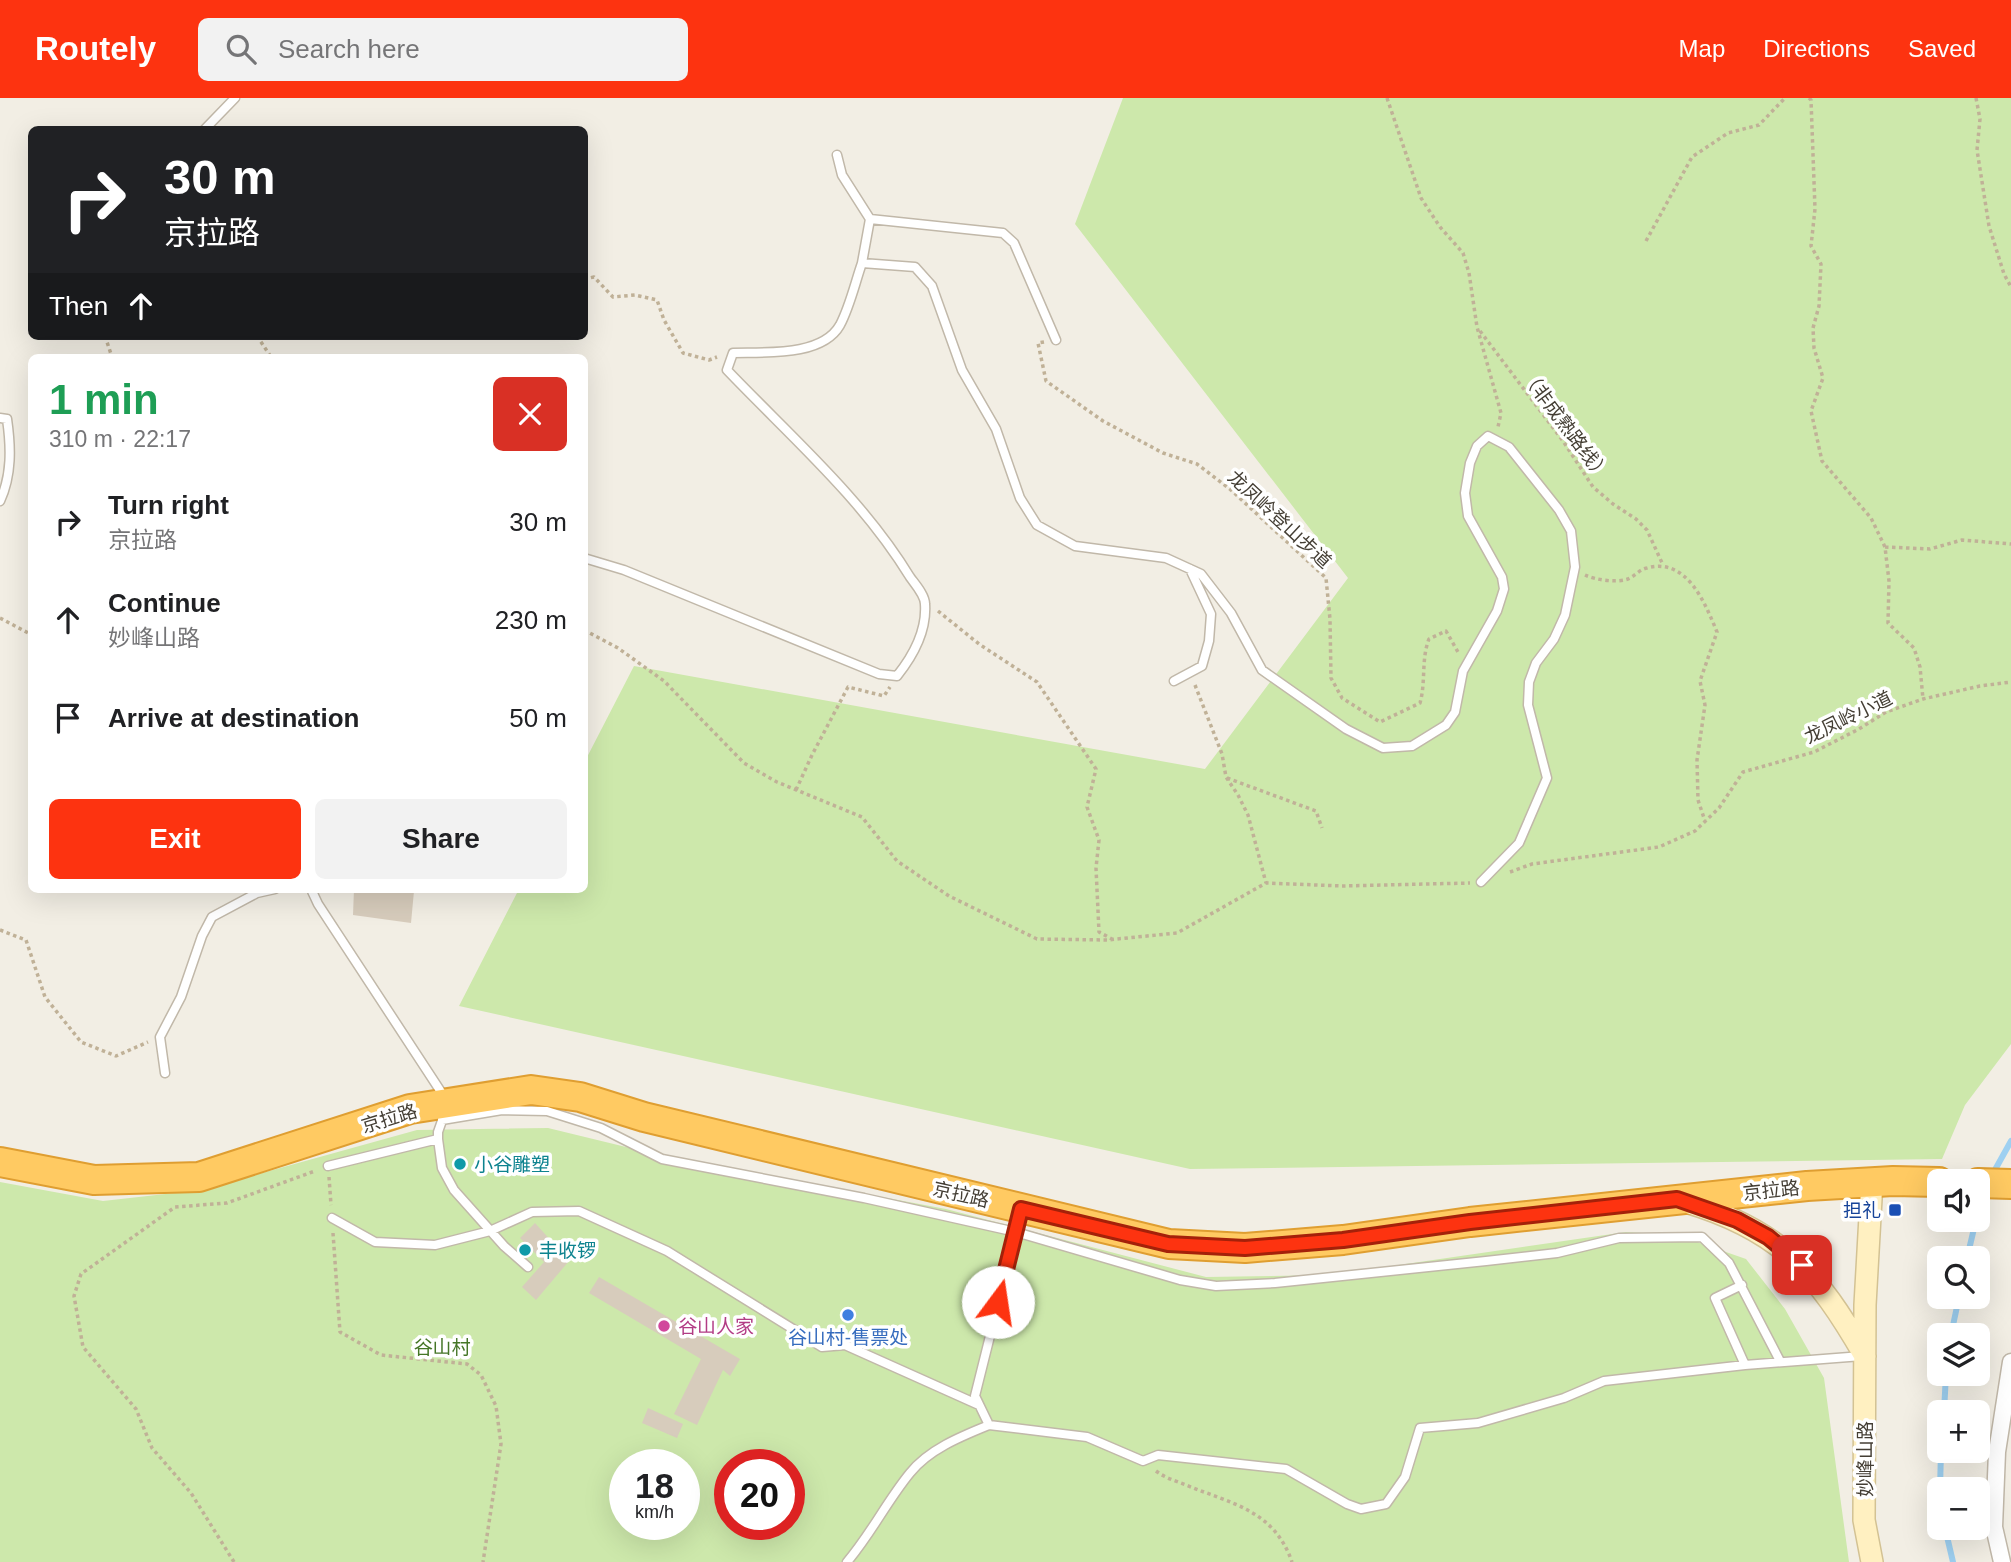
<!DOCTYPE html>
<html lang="en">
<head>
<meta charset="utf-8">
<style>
  :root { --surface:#fff; --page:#f2f2f2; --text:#202124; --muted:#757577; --accent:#fd3310 }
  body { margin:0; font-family:Helvetica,"Noto Sans SC",sans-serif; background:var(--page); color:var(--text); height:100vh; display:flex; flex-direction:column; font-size:26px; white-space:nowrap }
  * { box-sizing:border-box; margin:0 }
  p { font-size:23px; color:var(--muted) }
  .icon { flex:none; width:38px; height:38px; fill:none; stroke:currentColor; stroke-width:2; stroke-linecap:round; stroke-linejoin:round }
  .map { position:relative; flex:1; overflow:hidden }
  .panel { position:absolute; left:28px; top:256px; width:560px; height:539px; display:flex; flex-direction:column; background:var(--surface); border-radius:10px; box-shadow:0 7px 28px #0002 }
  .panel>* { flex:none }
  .banner { position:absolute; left:28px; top:28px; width:560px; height:214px; border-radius:10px; box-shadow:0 7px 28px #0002; background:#202124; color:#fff; overflow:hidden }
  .controls { position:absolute; left:1927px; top:1071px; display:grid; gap:14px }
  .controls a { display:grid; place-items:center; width:63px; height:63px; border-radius:10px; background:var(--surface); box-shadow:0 7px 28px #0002; font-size:35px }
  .speed { position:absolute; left:609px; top:1351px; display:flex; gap:14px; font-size:35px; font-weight:700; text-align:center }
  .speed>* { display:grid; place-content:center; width:91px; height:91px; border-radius:50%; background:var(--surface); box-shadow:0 7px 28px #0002; line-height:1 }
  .speed small { font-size:18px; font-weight:400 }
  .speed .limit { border:10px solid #d22; background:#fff; color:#111 }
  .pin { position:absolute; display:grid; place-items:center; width:60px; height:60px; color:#fff; margin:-30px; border-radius:14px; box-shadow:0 4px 10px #0006 }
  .me { position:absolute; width:77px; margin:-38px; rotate:14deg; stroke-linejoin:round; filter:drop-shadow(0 0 5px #0008) }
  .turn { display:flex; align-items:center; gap:24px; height:147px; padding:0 21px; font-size:32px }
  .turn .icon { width:91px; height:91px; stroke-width:2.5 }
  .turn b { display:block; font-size:49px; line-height:60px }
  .then { display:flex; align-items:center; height:66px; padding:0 21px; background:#0003; gap:14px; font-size:26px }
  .round { display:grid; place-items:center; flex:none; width:74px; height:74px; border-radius:10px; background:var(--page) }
  .head { display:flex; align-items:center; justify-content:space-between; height:119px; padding:0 21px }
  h1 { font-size:42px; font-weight:600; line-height:52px; color:#1e9e55 }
  .primary-button { display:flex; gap:14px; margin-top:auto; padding:14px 21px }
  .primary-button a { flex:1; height:80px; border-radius:10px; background:var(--accent); color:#fff; font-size:28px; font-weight:600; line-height:80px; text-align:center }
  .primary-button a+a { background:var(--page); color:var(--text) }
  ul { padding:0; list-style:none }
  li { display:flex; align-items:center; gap:21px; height:98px; padding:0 21px }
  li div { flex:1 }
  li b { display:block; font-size:26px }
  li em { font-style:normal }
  header { display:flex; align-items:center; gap:42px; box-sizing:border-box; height:98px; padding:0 35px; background:var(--accent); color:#fff }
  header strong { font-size:33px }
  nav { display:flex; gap:38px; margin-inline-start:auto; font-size:24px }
  .search { width:490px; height:63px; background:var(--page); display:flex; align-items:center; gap:18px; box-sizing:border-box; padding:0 24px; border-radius:10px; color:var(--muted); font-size:26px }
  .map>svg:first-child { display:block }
  .green { fill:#cde8ab; fill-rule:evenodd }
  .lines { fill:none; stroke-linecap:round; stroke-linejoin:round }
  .stream { stroke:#9ed0f1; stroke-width:6 }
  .building { fill:#d7ccbc }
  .lane-casing { stroke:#c1b8a9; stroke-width:11 }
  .street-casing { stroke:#c1b8a9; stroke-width:19 }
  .secondary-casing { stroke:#d3c293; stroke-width:24 }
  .highway-casing { stroke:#df9e31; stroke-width:32 }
  .path { stroke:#c0b197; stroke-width:3.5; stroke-dasharray:3.5 3.5; stroke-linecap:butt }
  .lane { stroke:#fff; stroke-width:8 }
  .street { stroke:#fff; stroke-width:16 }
  .secondary { stroke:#fff0c1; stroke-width:21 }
  .highway { stroke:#ffca62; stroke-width:28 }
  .route-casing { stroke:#a4210a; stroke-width:18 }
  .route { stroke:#fd3310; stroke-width:12 }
  .culture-dot { fill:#0f9aa8; stroke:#fff; stroke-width:2.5 }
  .transit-dot { fill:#1a4fb4; stroke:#fff; stroke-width:2.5 }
  .shop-dot { fill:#3f7fe0; stroke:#fff; stroke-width:2.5 }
  .hotel-dot { fill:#d1479c; stroke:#fff; stroke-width:2.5 }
  .labels { text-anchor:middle; stroke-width:7; stroke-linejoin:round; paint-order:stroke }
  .street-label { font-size:19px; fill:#443e34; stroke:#fff }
  .culture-label { font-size:19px; fill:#0d838f; stroke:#fff; text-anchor:start }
  .transit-label { font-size:19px; fill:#164399; stroke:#fff; text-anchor:end }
  .hotel-label { font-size:19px; fill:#b23c85; stroke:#fff; text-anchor:start }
  .shop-label { font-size:19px; fill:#366cbe; stroke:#fff }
  .park-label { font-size:19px; fill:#457627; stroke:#fff }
</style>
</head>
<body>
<header>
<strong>Routely</strong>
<div class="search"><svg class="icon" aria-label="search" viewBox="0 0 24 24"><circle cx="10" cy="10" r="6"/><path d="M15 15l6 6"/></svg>Search here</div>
<nav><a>Map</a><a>Directions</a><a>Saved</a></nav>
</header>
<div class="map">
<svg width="2011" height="1464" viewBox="0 0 2011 1464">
  <rect width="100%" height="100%" fill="#f2eee4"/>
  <path class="green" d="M1123,0H2011V946L1965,1007L1942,1061L1190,1071L459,908L519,791H584L585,663L634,568L1205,671L1348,480L1075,126Z
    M548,1030L663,1058L946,1111L1206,1179L1330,1177L1626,1134L1677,1137L1746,1161L1785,1211L1824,1280L1849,1464H0V1084L103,1103L201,1092L417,1032ZM625,1367H684V1426H625ZM730,1367H789V1426H730Z"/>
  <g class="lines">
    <path class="stream" d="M1991,1079L2011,1043
      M1978,1117L1986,1092
      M1967,1160L1976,1122
      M1951,1237L1959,1199
      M1944,1314L1946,1276
      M1940,1391L1941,1353
      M1945,1430L1953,1464"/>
  </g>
  <path class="building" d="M354,791L414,793L411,825L353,817Z
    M535,1125L554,1146L552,1148L569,1163L536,1202L522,1189L544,1164L520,1140Z
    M599,1179L740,1261L730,1278L723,1272L697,1327L674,1316L701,1261L589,1195Z
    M648,1310L683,1326L677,1340L642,1325Z"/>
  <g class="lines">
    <g class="lane-casing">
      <path id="lane" d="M204,32L235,0
        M837,57L842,77L870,121L862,165
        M870,121L1003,135L1014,145L1056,242
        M0,320L7,321C11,349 12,377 0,403
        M584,460L624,472L879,576L897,578C913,558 927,534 925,506C925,497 915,486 910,479C861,399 791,339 727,272L733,255C764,254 822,259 840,227C850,208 855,185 862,165L915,169L932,188L962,272L996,331L1020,400L1037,427L1075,448L1166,460L1201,476L1231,515L1262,572L1346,631L1383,650L1412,648L1446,627L1455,614L1463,573L1497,513L1504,491L1502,479L1468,418L1465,395L1470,365L1477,348L1488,338L1509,349L1559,412L1571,433L1575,469L1565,517L1554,541L1536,565L1529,584L1528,607L1547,680L1519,745L1481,784
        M1174,583L1202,568L1209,543L1211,516L1190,471
        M311,791L318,806L445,1000
        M165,975L160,939L181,899L202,838L212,819L257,795L275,791
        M444,1017L438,1034V1041L442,1070L454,1092L504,1148L528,1169
        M442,1022L502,1012L547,1013L601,1030L662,1061L864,1100L1016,1134L1180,1182L1216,1188L1275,1185L1486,1163L1557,1155L1619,1140L1702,1139L1729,1165L1780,1263
        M328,1068L438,1041
        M1021,1114L975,1298L989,1327L1087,1339L1143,1363L1158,1357L1286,1371L1347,1406L1361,1411L1386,1406L1405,1379L1420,1330L1478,1325L1564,1300L1604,1283L1745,1267L1715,1200L1742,1187
        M332,1120L375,1144L435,1147L490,1133L532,1114L579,1113L667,1153L822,1249L845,1247L979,1307
        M1745,1267L1862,1258
        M847,1464C871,1436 887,1403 910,1375C929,1351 962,1338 989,1327"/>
    </g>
    <g class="street-casing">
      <path id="street" d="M2002,1464L1994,1429L1997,1354L2011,1264"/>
    </g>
    <g class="secondary-casing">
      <path id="secondary" d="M1686,1104C1781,1132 1817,1175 1865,1258
        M1872,1464L1864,1422L1865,1207L1872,1083"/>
    </g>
    <g class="highway-casing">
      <path id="highway" d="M0,1064L94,1082L199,1079L410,1011L531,992L580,999L644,1019L1169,1146L1245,1150L1343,1142L1470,1124L1807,1088L1893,1083L1939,1084
        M1978,1085L2011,1086"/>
    </g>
    <path class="path" d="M1387,0L1421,100L1440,129L1463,155L1469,175L1477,229L1501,315L1498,329
      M1809,0L1811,2L1815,111L1811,148L1821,166L1819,208L1813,230L1814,250L1823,280L1811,313L1822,363L1871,420L1885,449L1889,483L1888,525L1914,550L1920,569L1923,601
      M1976,0L1980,21L1977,52L1989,128L2004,176L2011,189
      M1646,143L1692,59L1728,35L1759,27L1785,0
      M584,181L594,179L613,199L635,197L657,202L664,222L683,255L709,262L717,259
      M1480,233L1563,343L1593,389L1613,406L1636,421L1647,432L1663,467
      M105,238L112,259
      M257,238L271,259
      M1044,244L1038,245L1046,283L1103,323L1163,355L1197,366L1231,392L1326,480L1330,521L1331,580L1342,600L1380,624L1420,605C1426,584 1421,561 1429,541L1446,533L1458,554
      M1885,449L1930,451L1962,442L2011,446
      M1585,477C1596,482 1616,485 1628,481C1635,478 1640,471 1647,470C1687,459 1705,505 1717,534L1700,583L1705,607L1697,662L1698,702L1705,723
      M938,513L979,546L1037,584L1096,671L1087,709L1099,742L1096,770L1099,834L1112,841
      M0,520L32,537
      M584,532L618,550L664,583L744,665L777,684L862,719L897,763L949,798L1037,841L1107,842L1177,835L1266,785L1342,788L1470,785
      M1195,587L1222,656L1226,679L1238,697L1248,717L1266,785
      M1227,680L1316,713L1322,730
      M796,692L812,657L848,589L884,598L890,589
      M1510,774L1532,766L1659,749L1695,733L1719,710L1743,674L1814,654L1859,631L1886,614L1923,601L1980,588L2011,584
      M0,832L26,842L45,899L81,944L116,958L148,944
      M329,1079L331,1107
      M333,1135L340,1234L381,1257L467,1266L481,1277L496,1308L501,1346L483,1464
      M1156,1373C1165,1380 1176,1383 1186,1387C1232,1406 1274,1412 1292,1464
      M234,1464L191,1395L152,1350L136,1311L83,1249L74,1198L81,1176L175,1109L227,1105L315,1073"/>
    <use href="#lane" class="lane"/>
    <use href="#street" class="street"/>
    <use href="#secondary" class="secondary"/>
    <use href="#highway" class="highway"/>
  </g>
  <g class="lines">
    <g class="route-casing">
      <path id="route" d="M998,1204L1021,1111L1168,1146L1245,1150L1343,1142L1470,1124L1677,1101L1737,1122L1768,1139L1802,1167"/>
    </g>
    <use href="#route" class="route"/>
  </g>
  <g class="culture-dot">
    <circle cx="460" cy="1066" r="7"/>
    <circle cx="525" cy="1152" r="7"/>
  </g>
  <rect class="transit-dot" x="1888" y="1105" width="14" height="14" rx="3.5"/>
  <circle class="shop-dot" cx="848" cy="1217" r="7"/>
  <circle class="hotel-dot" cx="664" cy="1228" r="7"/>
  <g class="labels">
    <g class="street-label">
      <text transform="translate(1566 327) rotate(53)" y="7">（非成熟路线）</text>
      <text transform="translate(1280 421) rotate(43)" y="7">龙凤岭登山步道</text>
      <text transform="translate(1848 619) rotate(-26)" y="7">龙凤岭小道</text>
      <text transform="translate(389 1020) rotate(-17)" y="7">京拉路</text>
      <text transform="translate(1771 1092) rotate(-6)" y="7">京拉路</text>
      <text transform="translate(961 1096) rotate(13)" y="7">京拉路</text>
      <text transform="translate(1865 1361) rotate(-90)" y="7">妙峰山路</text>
    </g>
    <g class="culture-label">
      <text x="474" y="1073">小谷雕塑</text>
      <text x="539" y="1159">丰收锣</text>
    </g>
    <g class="transit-label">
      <text x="1881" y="1119">担礼</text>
    </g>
    <g class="hotel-label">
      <text x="678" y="1235">谷山人家</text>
    </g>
    <g class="shop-label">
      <text x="848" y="1246">谷山村-售票处</text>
    </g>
    <g class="park-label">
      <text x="442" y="1256">谷山村</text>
    </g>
  </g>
</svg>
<div class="controls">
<a><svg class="icon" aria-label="sound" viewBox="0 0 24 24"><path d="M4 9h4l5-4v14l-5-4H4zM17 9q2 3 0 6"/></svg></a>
<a><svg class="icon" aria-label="search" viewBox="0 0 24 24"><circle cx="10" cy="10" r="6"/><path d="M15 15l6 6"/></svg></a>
<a><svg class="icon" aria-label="layers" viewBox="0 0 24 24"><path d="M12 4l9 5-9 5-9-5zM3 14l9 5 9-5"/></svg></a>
<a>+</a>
<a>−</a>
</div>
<div class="speed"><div>18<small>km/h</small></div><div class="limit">20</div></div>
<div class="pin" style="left:1802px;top:1167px;background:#d93025"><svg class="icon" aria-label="arrive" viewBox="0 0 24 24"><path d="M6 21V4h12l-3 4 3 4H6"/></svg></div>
<svg class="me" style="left:998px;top:1204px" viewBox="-20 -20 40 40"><circle r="19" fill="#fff"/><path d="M0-13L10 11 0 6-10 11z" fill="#fd3310"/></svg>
<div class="banner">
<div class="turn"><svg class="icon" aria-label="right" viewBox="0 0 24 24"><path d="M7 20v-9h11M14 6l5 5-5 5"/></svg><div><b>30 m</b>京拉路</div></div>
<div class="then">Then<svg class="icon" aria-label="ahead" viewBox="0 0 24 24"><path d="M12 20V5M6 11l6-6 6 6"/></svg></div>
</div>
<section class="panel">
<div class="head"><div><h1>1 min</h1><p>310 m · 22:17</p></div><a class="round" style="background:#d93025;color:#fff"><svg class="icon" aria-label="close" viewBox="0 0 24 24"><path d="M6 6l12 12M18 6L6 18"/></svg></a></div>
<ul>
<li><svg class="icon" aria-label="right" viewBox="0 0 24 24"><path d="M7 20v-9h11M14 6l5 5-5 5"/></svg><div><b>Turn right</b><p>京拉路</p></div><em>30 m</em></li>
<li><svg class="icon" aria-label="ahead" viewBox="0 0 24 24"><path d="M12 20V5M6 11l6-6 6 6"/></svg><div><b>Continue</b><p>妙峰山路</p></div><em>230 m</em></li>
<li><svg class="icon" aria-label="arrive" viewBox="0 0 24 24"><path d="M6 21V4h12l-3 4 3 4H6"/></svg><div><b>Arrive at destination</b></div><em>50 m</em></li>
</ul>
<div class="primary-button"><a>Exit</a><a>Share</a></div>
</section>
</div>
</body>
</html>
